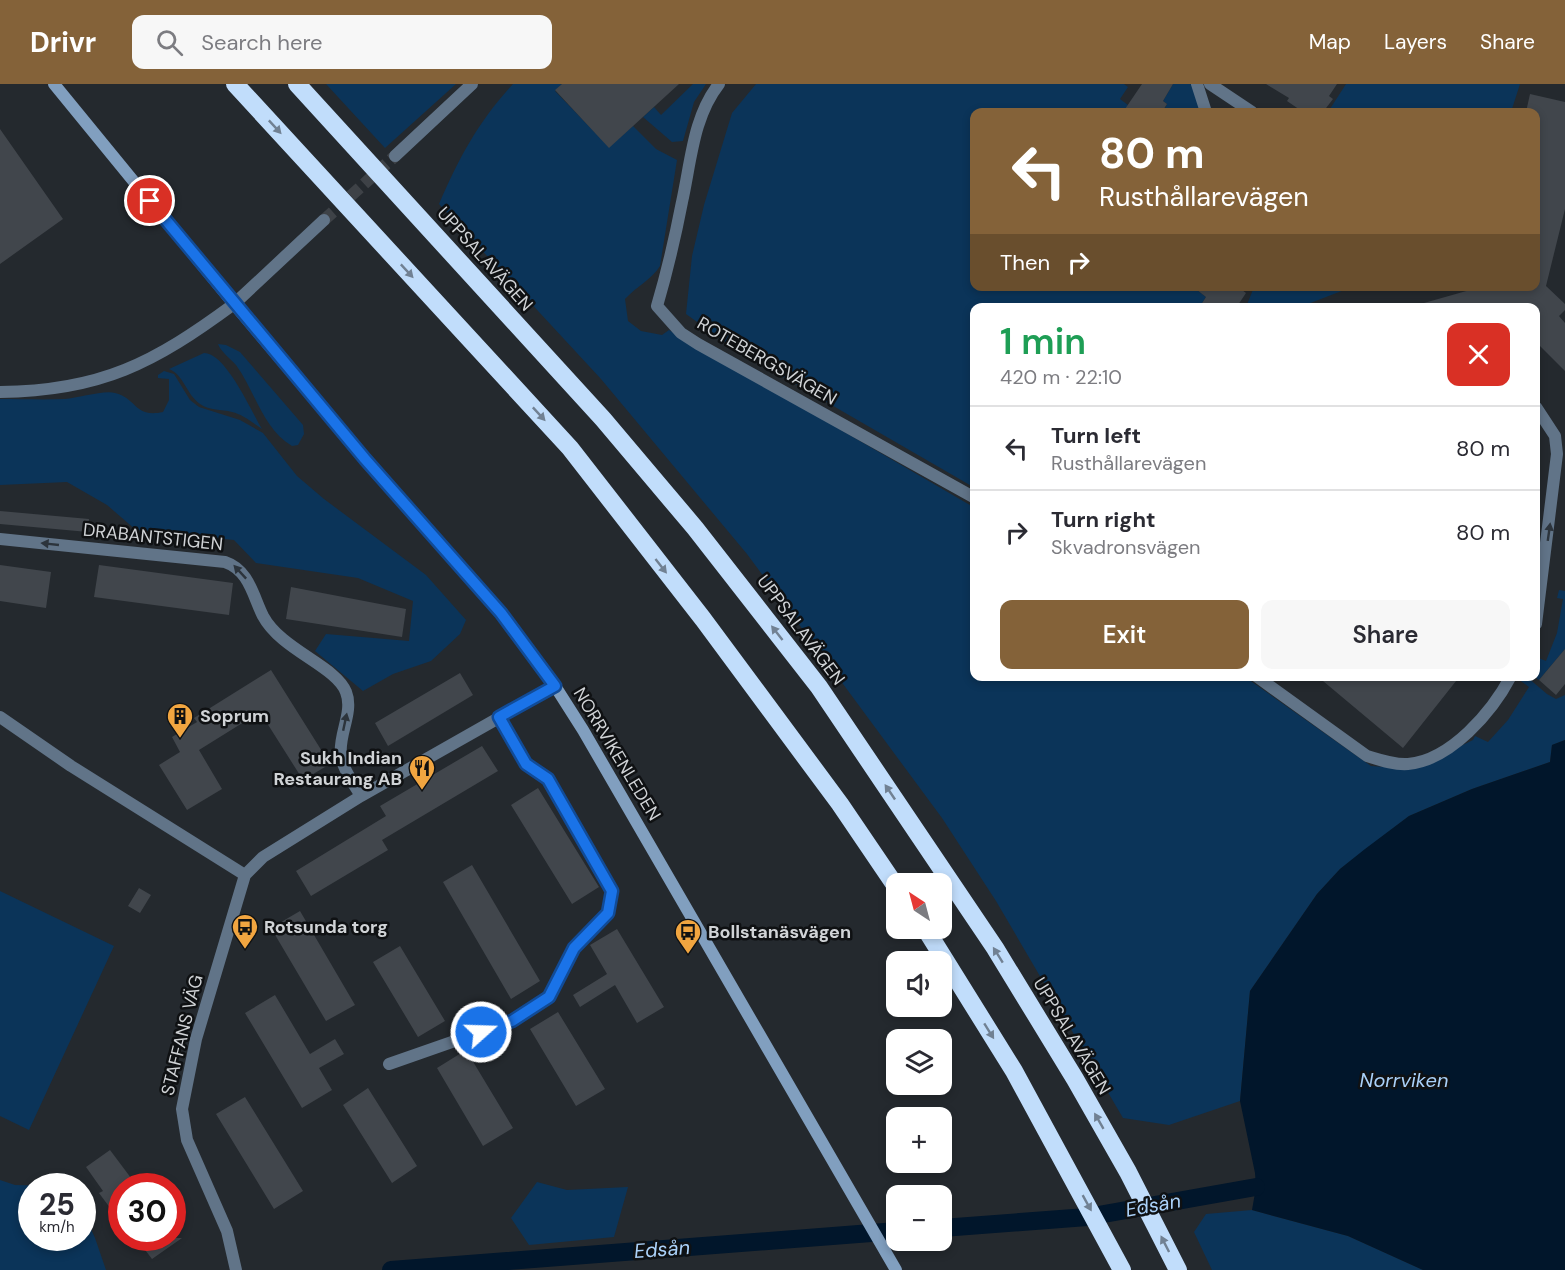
<!DOCTYPE html>
<html lang="en">
<head>
<meta charset="utf-8">
<style>
  :root { --surface:#fff; --page:#f7f7f7; --text:#2b2b33; --muted:#7c7c81; --line:#e1e1e2; --accent:#846239 }
  body { margin:0; font-family:"DM Sans",sans-serif; background:var(--page); color:var(--text); height:100vh; display:flex; flex-direction:column; font-size:22px; white-space:nowrap }
  * { box-sizing:border-box; margin:0 }
  p { font-size:20px; color:var(--muted) }
  .icon { flex:none; width:33px; height:33px; fill:none; stroke:currentColor; stroke-width:2; stroke-linecap:round; stroke-linejoin:round }
  .map { position:relative; flex:1; overflow:hidden }
  .panel { position:absolute; left:970px; top:219px; width:570px; height:378px; display:flex; flex-direction:column; background:var(--surface); border-radius:12px; box-shadow:0 3px 9px #0003 }
  .panel>* { flex:none }
  .banner { position:absolute; left:970px; top:24px; width:570px; height:183px; border-radius:12px; box-shadow:0 3px 9px #0003; background:#846239; color:#fff; overflow:hidden }
  .needle { width:39px; rotate:324deg }
  .buttons { position:absolute; left:886px; top:789px; display:grid; gap:12px }
  .buttons a { display:grid; place-items:center; width:66px; height:66px; border-radius:12px; background:var(--surface); box-shadow:0 3px 9px #0003; font-size:30px }
  .speed { position:absolute; left:18px; top:1089px; display:flex; gap:12px; font-size:30px; font-weight:700; text-align:center }
  .speed>* { display:grid; place-content:center; width:78px; height:78px; border-radius:50%; background:var(--surface); box-shadow:0 3px 9px #0003; line-height:1 }
  .speed small { font-size:15px; font-weight:400 }
  .speed .limit { border:9px solid #d22; background:#fff; color:#111 }
  .pin { position:absolute; display:grid; place-items:center; width:51px; height:51px; color:#fff; margin:-26px; border:3px solid #fff; border-radius:50%; box-shadow:0 2px 6px #0007 }
  .me { position:absolute; width:66px; margin:-33px; rotate:70deg; stroke-linejoin:round; filter:drop-shadow(0 0 4px #0008) }
  .turn { display:flex; align-items:center; gap:21px; height:126px; padding:0 30px; font-size:27px }
  .turn .icon { width:78px; height:78px; stroke-width:2.5 }
  .turn b { display:block; font-size:42px; line-height:51px }
  .then { display:flex; align-items:center; height:57px; padding:0 30px; background:#0003; gap:12px; font-size:22px }
  .round { display:grid; place-items:center; flex:none; width:63px; height:63px; border-radius:12px; background:var(--page) }
  .summary { display:flex; align-items:center; justify-content:space-between; height:102px; padding:0 30px }
  h1 { font-size:36px; font-weight:600; line-height:45px; color:#1e9e55 }
  .primary-button { display:flex; gap:12px; margin-top:auto; padding:12px 30px }
  .primary-button a { flex:1; height:69px; border-radius:12px; background:var(--accent); color:#fff; font-size:24px; font-weight:600; line-height:69px; text-align:center }
  .primary-button a+a { background:var(--page); color:var(--text) }
  ul { padding:0; list-style:none }
  li { display:flex; align-items:center; gap:18px; height:84px; padding:0 30px; border-top:2px solid var(--line) }
  li div { flex:1 }
  li b { display:block; font-size:22px }
  li em { font-style:normal }
  header { display:flex; align-items:center; gap:36px; box-sizing:border-box; height:84px; padding:0 30px; background:var(--accent); color:#fff }
  header strong { font-size:28px }
  nav { display:flex; gap:33px; margin-inline-start:auto; font-size:21px }
  .search { width:420px; height:54px; background:var(--page); display:flex; align-items:center; gap:15px; box-sizing:border-box; padding:0 21px; border-radius:12px; color:var(--muted); font-size:22px }
  .map>svg:first-child { display:block }
  .green { fill:#0b3459 }
  .water { fill:#01162b }
  .lines { fill:none; stroke-linecap:round; stroke-linejoin:round }
  .canal { stroke:#01162b; stroke-width:18 }
  .building { fill:#41464c }
  .tertiary-tunnel { stroke:#3e4247; stroke-width:12; stroke-dasharray:12 6; stroke-linecap:butt }
  .minor { stroke:#617488; stroke-width:12 }
  .tertiary { stroke:#617488; stroke-width:12 }
  .secondary { stroke:#819fbf; stroke-width:12 }
  .motorway { stroke:#c1ddfb; stroke-width:18 }
  .oneway { fill:#718193 }
  .oneway2 { fill:#2c343c }
  .route-casing { stroke:#114b97; stroke-width:15 }
  .route { stroke:#1a73e8; stroke-width:10 }
  .labels { text-anchor:middle; stroke-width:5; stroke-linejoin:round; paint-order:stroke }
  .street-label { font-size:18px; fill:#d0d3d6; stroke:#0f1113 }
  .poi-label { font-size:18px; font-weight:bold; fill:#d0d3d6; stroke:#0f1113; text-anchor:start }
  .water-label { font-size:20px; font-style:italic; fill:#aad1f9; stroke:#0f1113 }
</style>
</head>
<body>
<header>
<strong>Drivr</strong>
<div class="search"><svg class="icon" aria-label="search" viewBox="0 0 24 24"><circle cx="10" cy="10" r="6"/><path d="M15 15l6 6"/></svg>Search here</div>
<nav><a>Map</a><a>Layers</a><a>Share</a></nav>
</header>
<div class="map">
<svg width="1565" height="1186" viewBox="0 0 1565 1186">
  <rect width="100%" height="100%" fill="#24292e"/>
  <path class="green" d="M326,0H456L385,64Z
    M513,0H562L555,7L609,63L633,42L656,65L677,76L660,182C652,195 636,203 625,215L628,237L641,247L662,251L669,246L975,424V592L1245,593L1371,682L1414,685L1473,656L1475,652L1488,658L1508,636L1529,603L1518,595L1521,593H1527L1547,610L1556,615L1565,611V656L1552,661L1550,678L1472,705L1409,732L1340,785L1317,810L1250,907L1240,1017L1169,1041L1123,1034L996,817L942,734L747,470L601,295L439,120C459,74 478,38 513,0Z
    M693,0H706L694,18L683,57L672,58L643,33L654,23L661,31Z
    M756,0H1124L1128,3L1120,15L1128,21L1125,28H975V202H1199L1197,206L1206,213L1199,224H975V404L735,265L686,230L692,172L704,121L732,29Z
    M1173,0H1193L1200,28H1172L1165,24L1167,20L1163,17Z
    M1346,0H1520L1511,28H1328Z
    M1254,203V202L1352,203L1300,223H1246Z
    M218,260L226,261L240,268L303,341L304,350L298,361L292,362C263,345 255,307 236,281C230,274 221,268 218,260Z
    M204,269C226,269 251,327 262,345C253,339 242,330 232,328C221,325 210,327 200,320C186,310 184,291 169,285Z
    M164,287L174,290L190,316L199,323L240,336L263,349L297,392L324,415L426,491L466,536L460,550L431,577L393,590L363,607L315,567L326,550L409,557L413,517L358,494L256,479L234,456L136,446L107,421L67,398L0,401V315C21,315 43,316 65,315C78,314 104,306 115,309C138,315 134,334 163,328L169,316V295L158,294V291Z
    M1559,506L1565,507V565L1539,596L1535,593L1536,573L1546,577L1557,549L1563,515L1557,514Z
    M0,807L114,862L29,1046L0,1032Z
    M0,1096L15,1101L53,1102H32V1154H82L83,1127L95,1154L106,1186H0Z
    M537,1098L567,1106L628,1103L614,1153L529,1161L511,1134Z
    M1252,1126L1348,1152L1423,1186H1212L1194,1148L1206,1130Z"/>
  <path class="water" d="M1565,656V1186H1423L1348,1152L1252,1126L1256,1103L1255,1089L1240,1017L1250,907L1317,810L1340,785L1365,765L1409,732L1472,705L1550,678L1552,661Z"/>
  <g class="lines">
    <path class="canal" d="M942,1144L1087,1133L1256,1103
      M391,1186L897,1147"/>
  </g>
  <path class="building" d="M562,0H679L609,64L555,6Z
    M1142,0H1173L1163,17L1167,20L1162,28H1123Z
    M1266,0H1337L1329,12L1333,15L1323,28H1303L1287,17L1289,14Z
    M1530,10L1565,18V125L1546,202L1565,220V226L1559,232L1565,239V287L1536,258V224H1425L1424,219L1484,202H1536V28H1526Z
    M0,45L63,135L0,180Z
    M1192,202H1237L1246,209L1236,224H1199L1206,213Z
    M0,427L89,435L88,448L0,440Z
    M0,481L51,488L46,524L0,517Z
    M99,481L233,499L229,531L94,513Z
    M291,503L406,525L402,553L286,535Z
    M1565,565V600L1556,611L1539,596Z
    M271,586L330,680L303,696L260,628L199,666L222,705L187,726L159,681L180,668L172,653L197,638L194,634Z
    M460,589L473,611L388,662L375,639Z
    M1317,592H1460L1403,664Z
    M482,662L498,687L382,756L388,766L311,812L296,787L386,732L380,722Z
    M538,704L599,803L572,820L511,721Z
    M472,781L540,897L511,915L443,798Z
    M139,804L151,811L140,829L128,822Z
    M300,827L355,921L326,937L271,844Z
    M617,845L664,923L637,939L615,901L580,923L573,911L607,890L590,861Z
    M400,862L445,937L418,953L373,878Z
    M275,911L310,970L335,955L344,970L319,984L332,1006L302,1024L245,929Z
    M558,928L605,1005L576,1022L530,945Z
    M466,966L513,1044L483,1062L437,984Z
    M368,1004L417,1082L392,1099L343,1021Z
    M245,1013L303,1107L274,1125L216,1030Z
    M110,1066L137,1102H122V1140L99,1109L103,1107L86,1083Z
    M136,1154H182L152,1175Z"/>
  <g class="lines">
    <path class="tertiary-tunnel" d="M324,136L395,72"/>
    <path class="minor" d="M719,0C693,33 691,78 682,118C675,154 667,188 657,222L681,249L698,260L975,414
      M1197,0L1206,28
      M1210,0L1252,28
      M0,308C101,307 154,279 234,220
      M1536,323L1555,352L1557,370L1536,540
      M0,455L225,478C249,486 253,512 263,532C281,566 336,582 346,608C354,628 338,651 341,671C343,686 354,700 361,712
      M1256,592L1367,672C1380,676 1394,681 1408,680C1451,676 1492,628 1511,592
      M0,633L71,682L245,791
      M389,980L512,937L549,913L574,864L608,829L612,807L548,695L526,680L499,633
      M236,1186L227,1147L187,1056L182,1025L196,955L245,791L263,773L361,712L555,602"/>
    <path class="tertiary" d="M395,72L472,0
      M234,220L324,136"/>
    <path class="secondary" d="M54,0L234,220L365,375L502,529L555,602L583,646L896,1186"/>
    <path class="motorway" d="M235,0L570,364L703,535L840,720L897,804
      M297,0L603,335L695,444L819,603L995,864L1075,995L1128,1088L1178,1186
      M925,844L1014,987L1122,1186"/>
  </g>
  <defs><path id="oneway-solid" d="M-6-.8H1V-3.2L6.5 0L1 3.2V.8H-6Z" transform="scale(1.5)"/></defs>
  <g class="oneway">
    <use href="#oneway-solid" transform="translate(275 43) rotate(47)"/>
    <use href="#oneway-solid" transform="translate(407 187) rotate(47)"/>
    <use href="#oneway-solid" transform="translate(539 330) rotate(47)"/>
    <use href="#oneway-solid" transform="translate(661 482) rotate(52)"/>
    <use href="#oneway-solid" transform="translate(777 549) rotate(-128)"/>
    <use href="#oneway-solid" transform="translate(890 708) rotate(-124)"/>
    <use href="#oneway-solid" transform="translate(998 871) rotate(-122)"/>
    <use href="#oneway-solid" transform="translate(989 947) rotate(58)"/>
    <use href="#oneway-solid" transform="translate(1099 1037) rotate(-120)"/>
    <use href="#oneway-solid" transform="translate(1087 1119) rotate(61)"/>
    <use href="#oneway-solid" transform="translate(1165 1160) rotate(-117)"/>
  </g>
  <g class="oneway2">
    <use href="#oneway-solid" transform="translate(1549 448) rotate(-82)"/>
    <use href="#oneway-solid" transform="translate(50 460) rotate(-174)"/>
    <use href="#oneway-solid" transform="translate(240 488) rotate(-133)"/>
    <use href="#oneway-solid" transform="translate(345 638) rotate(-78)"/>
  </g>
  <g class="lines">
    <g class="route-casing">
      <path id="route" d="M150,117L365,375L501,529L555,602L499,633L526,680L548,695L612,807L608,829L574,864L549,913L512,937L481,948"/>
    </g>
    <use href="#route" class="route"/>
  </g>
  <defs>
    <g id="building-pin" transform="scale(1.35)"><path d="M0 17L-7.5 6A9.5 9.5 0 1 1 7.5 6Z" fill="#f1a540" stroke="#0f1113"/><path d="M-4-6H4V6H1V3H-1V6H-4ZM-2.5-4.3h1.7v1.8h-1.7ZM.8-4.3h1.7v1.8H.8ZM-2.5-1h1.7V.8h-1.7ZM.8-1h1.7V.8H.8Z" fill="#111"/></g>
    <g id="restaurant-pin" transform="scale(1.35)"><path d="M0 17L-7.5 6A9.5 9.5 0 1 1 7.5 6Z" fill="#f1a540" stroke="#0f1113"/><path d="M-5-6h1v4h1v-4h1v4h1v-4h1v5L-1.5 .5V6h-2V.5L-5-1ZM5-6V6H3V1.5H1.5Q1.5-4 5-6Z" fill="#111"/></g>
    <g id="bus-pin" transform="scale(1.35)"><path d="M0 17L-7.5 6A9.5 9.5 0 1 1 7.5 6Z" fill="#f1a540" stroke="#0f1113"/><path d="M-5-6H5V4H4V6H2V4H-2V6H-4V4H-5ZM-3.5-4V0h7V-4ZM-3.5 1.2v1.5H-2V1.2ZM2 1.2v1.5H3.5V1.2Z" fill="#111"/></g>
  </defs>
  <g fill-rule="evenodd">
    <use href="#building-pin" x="180" y="632"/>
    <use href="#restaurant-pin" x="422" y="684"/>
    <use href="#bus-pin" x="245" y="843"/>
    <use href="#bus-pin" x="688" y="848"/>
  </g>
  <g class="labels">
    <g class="street-label">
      <text transform="translate(485 175) rotate(48)" y="6">UPPSALAVÄGEN</text>
      <text transform="translate(767 277) rotate(30)" y="6">ROTEBERGSVÄGEN</text>
      <text transform="translate(153 453) rotate(6)" y="6">DRABANTSTIGEN</text>
      <text transform="translate(801 546) rotate(53)" y="6">UPPSALAVÄGEN</text>
      <text transform="translate(617 670) rotate(59)" y="6">NORRVIKENLEDEN</text>
      <text transform="translate(182 951) rotate(-76)" y="6">STAFFANS VÄG</text>
      <text transform="translate(1072 952) rotate(59)" y="6">UPPSALAVÄGEN</text>
    </g>
    <g class="poi-label">
      <text x="200" y="638">Soprum</text>
      <text x="402" y="680" text-anchor="end">Sukh Indian<tspan x="402" dy="21">Restaurang AB</tspan></text>
      <text x="264" y="849">Rotsunda torg</text>
      <text x="708" y="854">Bollstanäsvägen</text>
    </g>
    <g class="water-label">
      <text x="1404" y="1003">Norrviken</text>
      <text transform="translate(1153 1121) rotate(-10)" y="7">Edsån</text>
      <text transform="translate(662 1165) rotate(-4)" y="7">Edsån</text>
    </g>
  </g>
</svg>
<div class="buttons">
<a><svg class="needle" viewBox="-14 -14 28 28"><path d="M0-13l5 13h-10z" fill="#e53935"/><path d="M0 13l5-13h-10z" fill="#7c7c81"/></svg></a>
<a><svg class="icon" aria-label="sound" viewBox="0 0 24 24"><path d="M4 9h4l5-4v14l-5-4H4zM17 9q2 3 0 6"/></svg></a>
<a><svg class="icon" aria-label="layers" viewBox="0 0 24 24"><path d="M12 4l9 5-9 5-9-5zM3 14l9 5 9-5"/></svg></a>
<a>+</a>
<a>−</a>
</div>
<div class="speed"><div>25<small>km/h</small></div><div class="limit">30</div></div>
<div class="pin" style="left:150px;top:117px;background:#d93025"><svg class="icon" aria-label="arrive" viewBox="0 0 24 24"><path d="M6 21V4h12l-3 4 3 4H6"/></svg></div>
<svg class="me" style="left:481px;top:948px" viewBox="-20 -20 40 40"><circle r="17" fill="#1a73e8" stroke="#fff" stroke-width="3"/><path d="M0-11L8 9 0 5-8 9z" fill="#fff"/></svg>
<div class="banner">
<div class="turn"><svg class="icon" aria-label="left" viewBox="0 0 24 24"><path d="M17 20v-9H6M10 6l-5 5 5 5"/></svg><div><b>80 m</b>Rusthållarevägen</div></div>
<div class="then">Then<svg class="icon" aria-label="right" viewBox="0 0 24 24"><path d="M7 20v-9h11M14 6l5 5-5 5"/></svg></div>
</div>
<section class="panel">
<div class="summary"><div><h1>1 min</h1><p>420 m · 22:10</p></div><a class="round" style="background:#d93025;color:#fff"><svg class="icon" aria-label="close" viewBox="0 0 24 24"><path d="M6 6l12 12M18 6L6 18"/></svg></a></div>
<ul>
<li><svg class="icon" aria-label="left" viewBox="0 0 24 24"><path d="M17 20v-9H6M10 6l-5 5 5 5"/></svg><div><b>Turn left</b><p>Rusthållarevägen</p></div><em>80 m</em></li>
<li><svg class="icon" aria-label="right" viewBox="0 0 24 24"><path d="M7 20v-9h11M14 6l5 5-5 5"/></svg><div><b>Turn right</b><p>Skvadronsvägen</p></div><em>80 m</em></li>
</ul>
<div class="primary-button"><a>Exit</a><a>Share</a></div>
</section>
</div>
</body>
</html>
